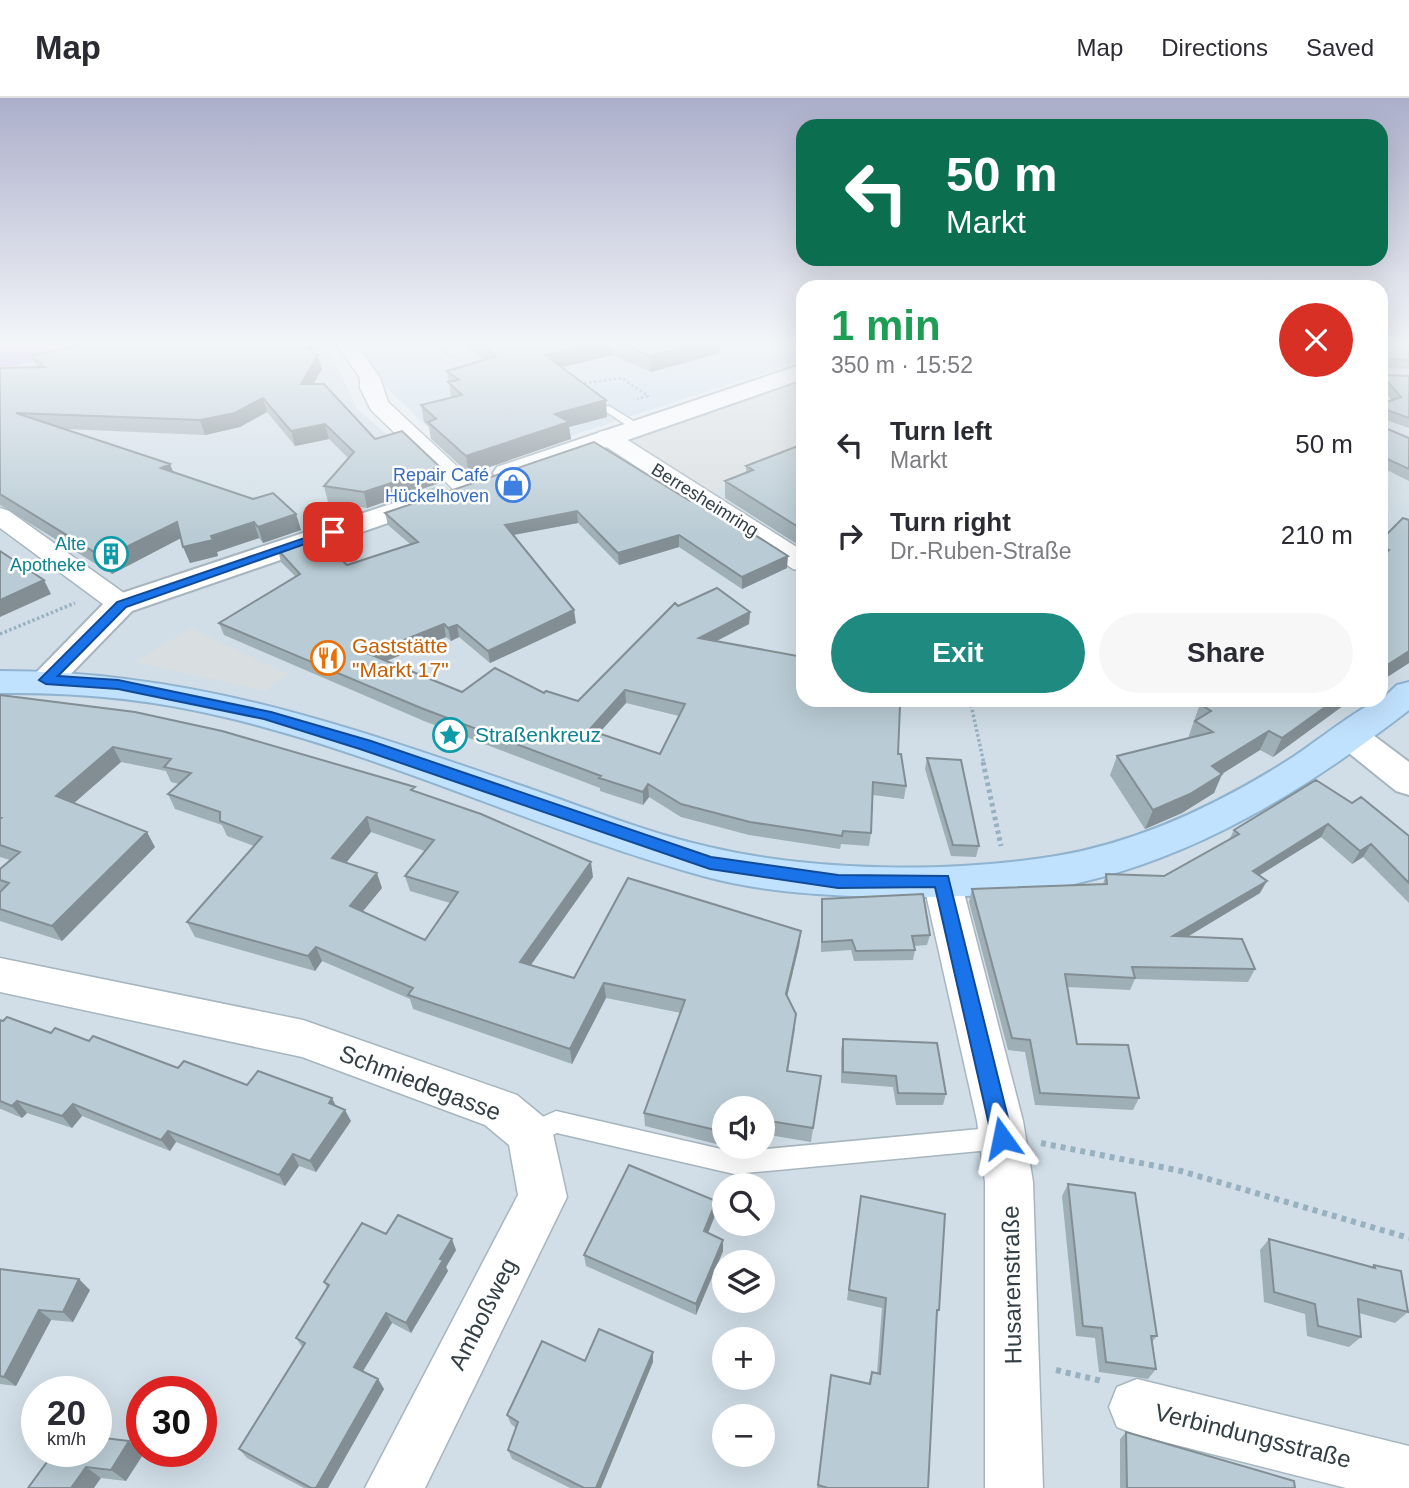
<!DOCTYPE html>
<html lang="en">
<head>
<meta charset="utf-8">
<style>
  :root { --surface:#fff; --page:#f7f7f7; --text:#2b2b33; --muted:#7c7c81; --line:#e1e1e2; --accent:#1e8a80 }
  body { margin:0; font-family:Arial,sans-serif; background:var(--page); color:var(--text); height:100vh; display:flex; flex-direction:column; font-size:26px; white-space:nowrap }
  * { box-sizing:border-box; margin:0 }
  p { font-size:23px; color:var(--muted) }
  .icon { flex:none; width:38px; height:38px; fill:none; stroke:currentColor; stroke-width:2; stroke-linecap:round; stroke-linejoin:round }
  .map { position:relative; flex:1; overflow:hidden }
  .sheet { position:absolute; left:796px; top:182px; width:592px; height:427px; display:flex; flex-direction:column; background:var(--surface); border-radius:21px; box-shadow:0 7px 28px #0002 }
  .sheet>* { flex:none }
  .top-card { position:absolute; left:796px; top:21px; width:592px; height:147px; border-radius:21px; box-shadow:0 7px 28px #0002; background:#0b6e4f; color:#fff; overflow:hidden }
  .controls { position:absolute; left:712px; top:998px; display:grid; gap:14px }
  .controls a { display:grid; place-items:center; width:63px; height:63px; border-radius:50%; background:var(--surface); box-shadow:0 7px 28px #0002; font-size:35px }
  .speed { position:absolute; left:21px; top:1278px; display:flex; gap:14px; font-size:35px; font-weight:700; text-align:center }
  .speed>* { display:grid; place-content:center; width:91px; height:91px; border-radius:50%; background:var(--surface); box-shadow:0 7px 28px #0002; line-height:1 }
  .speed small { font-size:18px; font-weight:400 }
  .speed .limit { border:10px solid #d22; background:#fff; color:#111 }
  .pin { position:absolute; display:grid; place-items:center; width:60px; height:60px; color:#fff; margin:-30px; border-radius:14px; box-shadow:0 4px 10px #0006 }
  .me { position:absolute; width:77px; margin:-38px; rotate:348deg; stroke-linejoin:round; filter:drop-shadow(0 0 5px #0008) }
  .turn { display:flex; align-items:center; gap:24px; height:147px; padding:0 35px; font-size:32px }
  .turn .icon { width:91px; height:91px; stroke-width:2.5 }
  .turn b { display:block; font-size:49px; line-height:60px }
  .round { display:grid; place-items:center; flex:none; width:74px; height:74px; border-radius:37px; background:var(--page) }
  .headline { display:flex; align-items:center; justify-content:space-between; height:119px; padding:0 35px }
  h1 { font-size:42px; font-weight:700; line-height:52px; color:#1e9e55 }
  .action { display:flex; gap:14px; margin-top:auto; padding:14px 35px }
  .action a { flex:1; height:80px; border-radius:42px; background:var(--accent); color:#fff; font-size:28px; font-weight:700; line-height:80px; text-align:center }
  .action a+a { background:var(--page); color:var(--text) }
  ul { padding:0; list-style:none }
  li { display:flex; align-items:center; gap:21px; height:91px; padding:0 35px }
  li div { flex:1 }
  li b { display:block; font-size:26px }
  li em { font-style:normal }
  header { display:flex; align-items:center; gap:42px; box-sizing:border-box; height:98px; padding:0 35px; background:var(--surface); border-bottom:2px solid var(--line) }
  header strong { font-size:33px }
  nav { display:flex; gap:38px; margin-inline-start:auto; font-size:24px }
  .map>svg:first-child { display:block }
  .residential { fill:#d1dee7; fill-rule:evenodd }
  .education { fill:#cddfec }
  .green { fill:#b5aae9 }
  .parking { fill:#d9dee0 }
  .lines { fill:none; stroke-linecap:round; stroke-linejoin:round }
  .service-casing { stroke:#a6b5be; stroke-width:3 }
  .minor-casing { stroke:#a6b5be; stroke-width:3 }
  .tertiary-casing { stroke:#a6b5be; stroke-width:4 }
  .secondary-casing { stroke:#90b3d0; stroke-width:4 }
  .path-far3 { stroke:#97b1c0; stroke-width:2.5; stroke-dasharray:2.5 2.5; stroke-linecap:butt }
  .path-far2 { stroke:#97b1c0; stroke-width:3.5; stroke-dasharray:2.5 2.5; stroke-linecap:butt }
  .path-far1 { stroke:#97b1c0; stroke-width:5; stroke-dasharray:3.5 3.5; stroke-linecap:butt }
  .path { stroke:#97b1c0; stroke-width:6; stroke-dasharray:5 5; stroke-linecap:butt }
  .service { fill:#fff; fill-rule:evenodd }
  .minor { fill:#fff; fill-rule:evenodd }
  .tertiary { fill:#fff; fill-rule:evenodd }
  .secondary { fill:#c1e2ff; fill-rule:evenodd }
  .wall { fill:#9fafb6; fill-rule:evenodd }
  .shaded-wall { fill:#828e94 }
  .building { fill:#b9cbd4; stroke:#828e94; stroke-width:2; fill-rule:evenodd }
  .route { fill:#1a73e8; stroke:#114b97; stroke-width:2 }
  .labels { text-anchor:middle; stroke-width:5; stroke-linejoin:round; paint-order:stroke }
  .far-shop-label { font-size:18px; fill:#366cbe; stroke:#fff; text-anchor:end }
  .far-street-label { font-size:18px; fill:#333f44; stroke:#fff }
  .far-culture-label { font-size:18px; fill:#0d838f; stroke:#fff; text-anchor:end }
  .food-label { font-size:21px; fill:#c56008; stroke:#fff; text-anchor:start }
  .culture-label { font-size:21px; fill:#0d838f; stroke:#fff; text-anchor:start }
  .near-street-label { font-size:24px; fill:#333f44; stroke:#fff }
</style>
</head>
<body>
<header>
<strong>Map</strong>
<nav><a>Map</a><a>Directions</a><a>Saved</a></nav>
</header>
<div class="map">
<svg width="1409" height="1390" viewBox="0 0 1409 1390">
  <rect width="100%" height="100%" fill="#e4ecf2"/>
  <path class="residential" d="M126,245H330L334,262L357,311L458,398L803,278V602H1381V245H1409V1390H0V270ZM724,1010H763V1048H724ZM724,1087H763V1125H724ZM724,1164H763V1202H724ZM724,1241H763V1279H724ZM37,1293H96V1353H37ZM142,1293H201V1353H142ZM724,1318H763V1356H724Z"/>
  <path class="education" d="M371,245H801L803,262L472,370L381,285L378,275L362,254Z"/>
  <path class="green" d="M0,245H126L0,270Z"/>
  <path class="parking" d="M803,279V357L710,394L641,352L635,345L637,338Z
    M191,530L288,576L266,593L135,564Z"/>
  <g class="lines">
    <g class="service-casing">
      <path id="service" d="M609,308L640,327V331H632L605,313V309Z
        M556,1013L734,1054L1001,1029L1009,1032L1013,1040L1009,1048L1001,1051L734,1076L557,1035L530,1047L522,1044L518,1036L522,1028Z"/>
    </g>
    <g class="minor-casing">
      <path id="minor" d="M336,245H356L380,280L388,304L474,384L477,389L474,394H456L371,312L360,290V280Z
        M607,332L615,334L803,453V473L793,471L599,344L596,339L599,334Z
        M0,410L9,413L131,500L135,506L131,512L121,515L111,512L0,430Z
        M942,769L955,773L961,783L1023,1023L1033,1084L1043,1390H985V1084L977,1023L923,783L929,773Z
        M0,860L303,922L517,997L546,1021L553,1036L567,1099L425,1390H365L518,1097L509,1047L485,1027L302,959L0,894Z
        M1137,1281L1409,1348V1390H1346L1137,1337L1117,1329L1109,1309L1117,1289Z"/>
    </g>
    <g class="tertiary-casing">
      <path id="tertiary" d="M803,266V281L515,381H497L493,375L497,369Z
        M436,391L446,393L450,399L446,405L132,513L58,589L46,593L34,589L29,582L110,499Z
        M1352,627L1365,631L1409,664V697L1396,693L1339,647L1334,639L1339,631Z"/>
    </g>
    <g class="secondary-casing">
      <path id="secondary" d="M0,573C191,573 345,627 522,688C584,709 646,735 709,749C815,774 949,775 1056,758C1140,744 1219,706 1290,661C1311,648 1361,607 1381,602L1397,587L1409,584V612C1308,690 1200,758 1074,786C1016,798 955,799 896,799C832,798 765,795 703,778C543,734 391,659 229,620C153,601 78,594 0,595Z"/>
    </g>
    <path class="path-far3" d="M434,245L453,260
      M0,256L57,245
      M579,286L622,280L648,298L637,301"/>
    <path class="path-far2" d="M0,536L75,505
      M970,602L984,666"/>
    <path class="path-far1" d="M983,664L1001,748"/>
    <path class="path" d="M1041,1045L1181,1073L1409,1140
      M1056,1272L1102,1283"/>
    <use href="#service" class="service"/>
    <use href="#minor" class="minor"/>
    <use href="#tertiary" class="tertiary"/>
    <use href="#secondary" class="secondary"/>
  </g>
  <path class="wall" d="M462,245H720V255L651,274L612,257L562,269L607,319L569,329L571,341L469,376L431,341L429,329L424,324L421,307L451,299L447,273L483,262Z
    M1381,245H1409V271L1383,270V277L1409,278V330L1383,321V329L1409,340V383L1381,369V306L1392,302L1381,290Z
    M311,246L313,255L322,271L313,286L375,341L442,384L367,410L328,404L324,388L348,360L329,341L295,348L267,314L240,329L205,337L66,331L170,366L173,374L296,416L301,432L263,445L259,440L217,454L218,458L190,465L181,440L112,476L0,407V270L36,269L31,258Z
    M594,344L787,470L742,491L679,449L619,467L578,425L514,437L576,525L490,565L459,539L451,543L446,539L387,563L462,594L544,595L578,603L678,508L750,514L749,526L717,543L864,604L898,656L906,688L904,701L873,697L871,735L869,748L841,746L840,751L749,737L681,719L649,699L643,707L600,693V690L424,623L224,537L219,525L296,479L281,464L278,452L347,467L410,446L388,427L385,415ZM626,605L679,618L660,656L599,635Z
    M803,346V450L725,400V383L746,375V368Z
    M1409,422V565L1381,583V442Z
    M0,597L417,694L593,779L531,867L574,880L801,833L799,848L787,899L795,931L788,974L821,978L811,1044L763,1036V1010H724V1048L645,1028L644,1015L681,915L606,900L572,966L413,911L410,901L322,863L315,873L195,839L187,824L254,748L227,738L222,727L175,711L168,696L179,686L171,684L166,673L121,664L74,705L155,749L62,843L0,823V794L1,793L0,791V771L10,762L0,759ZM371,734L425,753L405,778L410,793L450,805L425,842L362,813L382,790L346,764Z
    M1208,602H1351L1273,659L1260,652L1222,676L1214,695L1182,715L1145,731L1110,677L1117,658L1188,640L1200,606Z
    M927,660L979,748L976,759L951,758L925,671Z
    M1352,705L1409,738V805L1363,759L1352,766L1321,739L1259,777L1260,795L1187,839L1255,871L1248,884L1135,881L1130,892L1067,889L1077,946L1139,1000L1133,1012L1035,1007L1025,954L1008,952L969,804L972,791L1103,786L1106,776L1164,778L1229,742L1234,732Z
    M822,801L930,837L927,847L914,848L915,852L913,862L854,863L851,852L821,854V811Z
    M0,922L51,935L89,943L178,970L336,1008L351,1023L316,1074L299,1068L285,1088L176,1044L170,1053L82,1018L72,1030L27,1015L22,1020L1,1011H0Z
    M843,941L946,996L943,1007H896L893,989L841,985V952Z
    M726,1048H738V1051Z
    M1068,1086L1157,1238L1152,1244L1156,1271L1148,1281L1099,1274L1095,1240L1076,1238L1062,1098Z
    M861,1098L939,1212L936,1220L928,1390H817L829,1287L831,1277L868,1286L872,1274L877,1275L882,1210L847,1202L859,1109Z
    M716,1103V1115L708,1135L723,1142V1153L696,1217L586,1168L584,1157Z
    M386,1136L456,1152L446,1169L448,1173L411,1235L392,1225L363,1273L378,1281L384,1291L328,1390H304L247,1360L239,1351L303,1250L296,1240L327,1190L324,1184Z
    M1269,1141L1372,1169L1374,1167L1408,1214L1395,1225L1359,1215L1361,1239L1349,1249L1307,1238L1305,1216L1264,1204L1260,1152Z
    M0,1171L90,1192L73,1224L51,1222L16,1288L0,1286Z
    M653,1254V1264L601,1390H570L512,1361L508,1352L516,1330L511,1326L507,1317L585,1263Z
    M1126,1334L1295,1390H1120V1341Z
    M55,1353L144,1355L126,1383L101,1380Z"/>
  <path class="shaded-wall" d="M596,245H612V257L547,273L545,257Z
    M701,245H720V255L651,274L650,258Z
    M311,246L314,260L304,250Z
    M318,257L322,271L305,301L301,286Z
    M263,300L267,314L240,329L205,337L200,322Z
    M606,302L607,319L569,329L571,341L469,376L466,358L555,316Z
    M325,326L329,341L295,348L291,333Z
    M170,366L176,381L161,370Z
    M440,369L442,384L367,410L364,394Z
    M577,413L578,425L507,438L505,427Z
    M296,416L301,432L263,445L258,429Z
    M177,424L183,439L112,476L104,460Z
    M254,424L259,440L217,454L218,458L190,465L183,449Z
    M679,437V449L619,467L618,455Z
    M788,458L787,470L742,491V479Z
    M44,482L51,496L0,519V502Z
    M574,512L576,525L490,565L488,553Z
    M750,514L749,526L699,552V540Z
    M444,526L446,539L373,568L369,556Z
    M457,527L459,539L451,543L448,530Z
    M1409,553V565L1381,583V571Z
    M625,592L626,605L590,645L589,632Z
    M1335,602H1351L1273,659L1282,640Z
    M1269,633L1260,652L1204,687L1212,668Z
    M113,649L121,664L65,713L56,698Z
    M1222,676L1214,695L1182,715L1145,731L1153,712Z
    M648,686L649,699L643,707V694Z
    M367,719L371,734L338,775L332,760Z
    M1328,726L1321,739L1247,785L1253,773Z
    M147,734L155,749L62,843L52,828Z
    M1371,746L1363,759L1352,766L1360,753Z
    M591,764L593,779L523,878L520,864Z
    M377,775L382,790L355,823L350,808Z
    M1267,783L1260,795L1167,851L1173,838Z
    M801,833L799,848L784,911L786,896Z
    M316,849L322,863L315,873L308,858Z
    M604,885L606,900L572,966L570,951Z
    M332,1000L338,1012L329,1005Z
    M17,1003L27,1015L22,1020L12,1008Z
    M73,1006L82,1018L72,1030L62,1018Z
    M345,1012L351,1023L316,1074L310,1063Z
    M168,1033L176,1044L170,1053L161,1042Z
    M293,1056L299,1068L285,1088L279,1077Z
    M716,1103V1115L704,1145V1133Z
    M452,1141L456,1152L446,1169L448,1173L411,1235L406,1225Z
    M723,1142V1153L696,1217V1206Z
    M79,1181L90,1192L73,1224L63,1214Z
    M39,1212L51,1222L16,1288L4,1279Z
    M386,1215L392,1225L360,1278L354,1269Z
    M653,1254V1264L601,1390H596Z
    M378,1281L384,1291L328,1390H316Z
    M129,1343L144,1355L126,1383L111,1372Z
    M86,1369L101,1380L94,1390H71Z"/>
  <path class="building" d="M89,245H308L311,246L304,250L318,257L301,286H324L375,341L402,333L440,369L364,394L324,388L354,354L325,326L291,333L263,300L235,315L200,322L16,315L170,366L161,370L253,401L273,395L296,416L258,429L254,424L211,438L213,442L183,449L177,424L104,460L0,396V270L45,269L31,258Z
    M480,245H596L545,257L606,302L555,316L569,324L466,358L428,324L436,321L421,307L462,297L448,284L459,282L447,273L496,258Z
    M620,245H701L650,258Z
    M1381,245H1409V262L1383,261V277L1409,278V320L1384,311L1383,329L1409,340V371L1381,358V306L1401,299L1381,276Z
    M594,344L690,403L697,400L788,458L742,479L679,437L618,455L577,413L505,427L574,512L488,553L457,527L448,530L444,526L369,556L462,594L495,570L544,595L546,593L578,603L675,505L678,508L717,490L750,514L699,540L803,559V602H864V604L900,608L898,656H901L906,688L873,684L871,735L843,733L842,738L750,724L681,706L648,686L643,694L599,680L601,678L421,610L219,525L300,476L278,452L317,439L347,467L418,444L385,415ZM625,592L685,606L660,656L589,632Z
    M803,346V432L725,383L753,372L746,368Z
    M1403,420L1409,422V553L1381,571V462L1389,452L1381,449V442Z
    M0,453L44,482L0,502Z
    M0,597L135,614L222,633L415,689L411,692L481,716L591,764L520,864L574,880L628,780L801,833L786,896L796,916L787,973L821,978L813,1030L763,1022V1010H724V1034L644,1015L685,902L604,885L570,951L408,897L413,890L316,849L308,858L187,824L262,739L220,723V714L168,696L191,675L164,669L171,661L113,649L56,698L147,734L52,828L0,811V794L9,785L0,782V771L20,754L0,747V721L1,720H0ZM367,719L434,742L405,778L458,794L425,842L350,808L377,775L332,760Z
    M1208,602H1335L1282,640L1269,633L1212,668L1222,676L1190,696L1153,712L1117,658L1213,634L1195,623L1211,613L1200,606Z
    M927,660L961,662L979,748L953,747Z
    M1316,682L1352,705L1361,699L1409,738V785L1371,746L1360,753L1328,726L1253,773L1267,783L1173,838L1242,841L1255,871L1132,869L1135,880L1065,876L1077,946L1128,947L1139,1000L1040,995L1030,942L1012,940L972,791L1107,786L1106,776L1164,778L1239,736L1234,732Z
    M923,796L930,837L912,838L915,852L856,853L852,842L822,844V801Z
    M7,919L51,935L55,930L89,943L93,938L178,970L184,963L247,987L258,973L332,1000L329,1005L345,1012L310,1063L293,1056L279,1077L168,1033L161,1042L73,1006L62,1018L17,1003L12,1008L0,1003V922L3,923Z
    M843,941L937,945L946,996L898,995L896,978L843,974Z
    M629,1067L716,1103L704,1133L723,1142L696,1206L584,1157Z
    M1068,1086L1135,1095L1157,1238H1151L1156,1271L1106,1264L1102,1230L1083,1228Z
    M861,1098L945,1116L939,1212H937L928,1390H828L818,1387L831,1277L870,1286L872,1274L880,1276L886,1200L849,1192Z
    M398,1117L452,1141L440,1161L443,1162L406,1225L386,1215L354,1269L378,1281L316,1390H311L239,1351L305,1245L296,1240L329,1187L324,1184L362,1125L386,1136Z
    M1269,1141L1375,1170L1374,1167L1401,1173L1408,1214L1358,1201L1361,1239L1318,1228L1315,1206L1274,1194Z
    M0,1171L79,1181L63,1214L39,1212L4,1279L0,1278Z
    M599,1231L653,1254L596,1390H584L508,1352L518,1324L507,1317L542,1243L585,1263Z
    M1126,1334L1294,1383L1295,1390H1127Z
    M96,1339L129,1343L111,1372L86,1369L71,1390H28L55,1353H96Z"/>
  <linearGradient id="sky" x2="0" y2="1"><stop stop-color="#acafca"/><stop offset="0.56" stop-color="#f3f6f9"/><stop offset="1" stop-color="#f3f6f9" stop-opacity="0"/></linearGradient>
  <rect width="1409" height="439" fill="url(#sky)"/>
  <path class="route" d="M328,432L339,434L126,509L58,578L118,582L271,614L371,643L711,759L838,777L948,778L1013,1040L1010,1047L1002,1050L995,1047L992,1040L935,789L838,790L710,771L360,651L264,621L118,591L46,586L39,582L117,504Z"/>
  <defs>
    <g id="shop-ring" transform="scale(1.75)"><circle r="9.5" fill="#fff" stroke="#3f7fe0" stroke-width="1.5"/><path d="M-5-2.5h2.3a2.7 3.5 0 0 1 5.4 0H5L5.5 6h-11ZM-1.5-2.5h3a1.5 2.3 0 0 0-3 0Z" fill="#3f7fe0"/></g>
    <g id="building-ring" transform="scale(1.75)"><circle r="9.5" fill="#fff" stroke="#0f9aa8" stroke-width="1.5"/><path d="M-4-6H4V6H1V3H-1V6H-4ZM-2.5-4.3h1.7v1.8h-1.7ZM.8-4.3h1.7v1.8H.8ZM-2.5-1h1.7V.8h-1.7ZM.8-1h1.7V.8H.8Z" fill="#0f9aa8"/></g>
    <g id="restaurant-ring" transform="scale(1.75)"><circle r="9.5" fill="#fff" stroke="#e8710a" stroke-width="1.5"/><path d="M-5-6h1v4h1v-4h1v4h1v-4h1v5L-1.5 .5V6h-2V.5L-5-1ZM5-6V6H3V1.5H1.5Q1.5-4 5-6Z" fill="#e8710a"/></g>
    <g id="sight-ring" transform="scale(1.75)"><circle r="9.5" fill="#fff" stroke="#0f9aa8" stroke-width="1.5"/><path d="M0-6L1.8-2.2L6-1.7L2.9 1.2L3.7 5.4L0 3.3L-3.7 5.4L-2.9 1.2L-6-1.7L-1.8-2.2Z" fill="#0f9aa8"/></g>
  </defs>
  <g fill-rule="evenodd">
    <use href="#shop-ring" x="513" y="387"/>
    <use href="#building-ring" x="111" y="456"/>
    <use href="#restaurant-ring" x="328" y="560"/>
    <use href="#sight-ring" x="450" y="637"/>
  </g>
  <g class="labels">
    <g class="far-shop-label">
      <text x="489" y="383">Repair Café<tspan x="489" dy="21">Hückelhoven</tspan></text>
    </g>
    <g class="far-street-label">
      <text transform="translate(705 402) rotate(32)" y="6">Berresheimring</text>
    </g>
    <g class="far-culture-label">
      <text x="86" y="452">Alte<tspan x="86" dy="21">Apotheke</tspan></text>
    </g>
    <g class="food-label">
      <text x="352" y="555">Gaststätte<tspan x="352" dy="24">"Markt 17"</tspan></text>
    </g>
    <g class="culture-label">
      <text x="475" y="644">Straßenkreuz</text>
    </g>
    <g class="near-street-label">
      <text transform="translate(420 985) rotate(21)" y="8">Schmiedegasse</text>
      <text transform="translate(1012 1187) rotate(-91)" y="8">Husarenstraße</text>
      <text transform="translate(483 1216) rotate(-63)" y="8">Amboßweg</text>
      <text transform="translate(1253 1338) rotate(14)" y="8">Verbindungsstraße</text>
    </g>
  </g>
</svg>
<div class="controls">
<a><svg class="icon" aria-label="sound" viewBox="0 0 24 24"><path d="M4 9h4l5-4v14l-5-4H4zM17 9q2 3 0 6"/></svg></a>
<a><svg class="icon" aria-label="search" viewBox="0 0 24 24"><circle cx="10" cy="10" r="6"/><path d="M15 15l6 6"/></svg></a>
<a><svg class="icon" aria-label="layers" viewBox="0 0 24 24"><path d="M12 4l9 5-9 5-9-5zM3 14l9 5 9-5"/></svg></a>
<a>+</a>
<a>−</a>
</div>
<div class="speed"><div>20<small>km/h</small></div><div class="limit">30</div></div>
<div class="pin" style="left:333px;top:434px;background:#d93025"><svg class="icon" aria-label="arrive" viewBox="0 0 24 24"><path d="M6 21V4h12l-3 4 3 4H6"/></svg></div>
<svg class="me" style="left:1002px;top:1040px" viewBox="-20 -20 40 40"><path d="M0-17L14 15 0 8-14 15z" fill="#1a73e8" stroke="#fff" stroke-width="4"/></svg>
<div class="top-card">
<div class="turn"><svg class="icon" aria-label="left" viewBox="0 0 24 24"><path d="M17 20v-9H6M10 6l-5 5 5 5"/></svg><div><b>50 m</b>Markt</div></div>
</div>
<section class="sheet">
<div class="headline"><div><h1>1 min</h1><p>350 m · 15:52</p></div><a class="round" style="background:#d93025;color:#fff"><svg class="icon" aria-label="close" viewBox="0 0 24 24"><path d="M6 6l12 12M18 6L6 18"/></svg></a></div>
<ul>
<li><svg class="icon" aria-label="left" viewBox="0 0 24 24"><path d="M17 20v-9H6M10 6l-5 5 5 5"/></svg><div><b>Turn left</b><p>Markt</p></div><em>50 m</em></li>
<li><svg class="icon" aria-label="right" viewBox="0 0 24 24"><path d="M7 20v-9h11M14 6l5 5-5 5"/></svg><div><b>Turn right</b><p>Dr.-Ruben-Straße</p></div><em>210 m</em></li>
</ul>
<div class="action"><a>Exit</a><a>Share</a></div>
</section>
</div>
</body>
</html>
